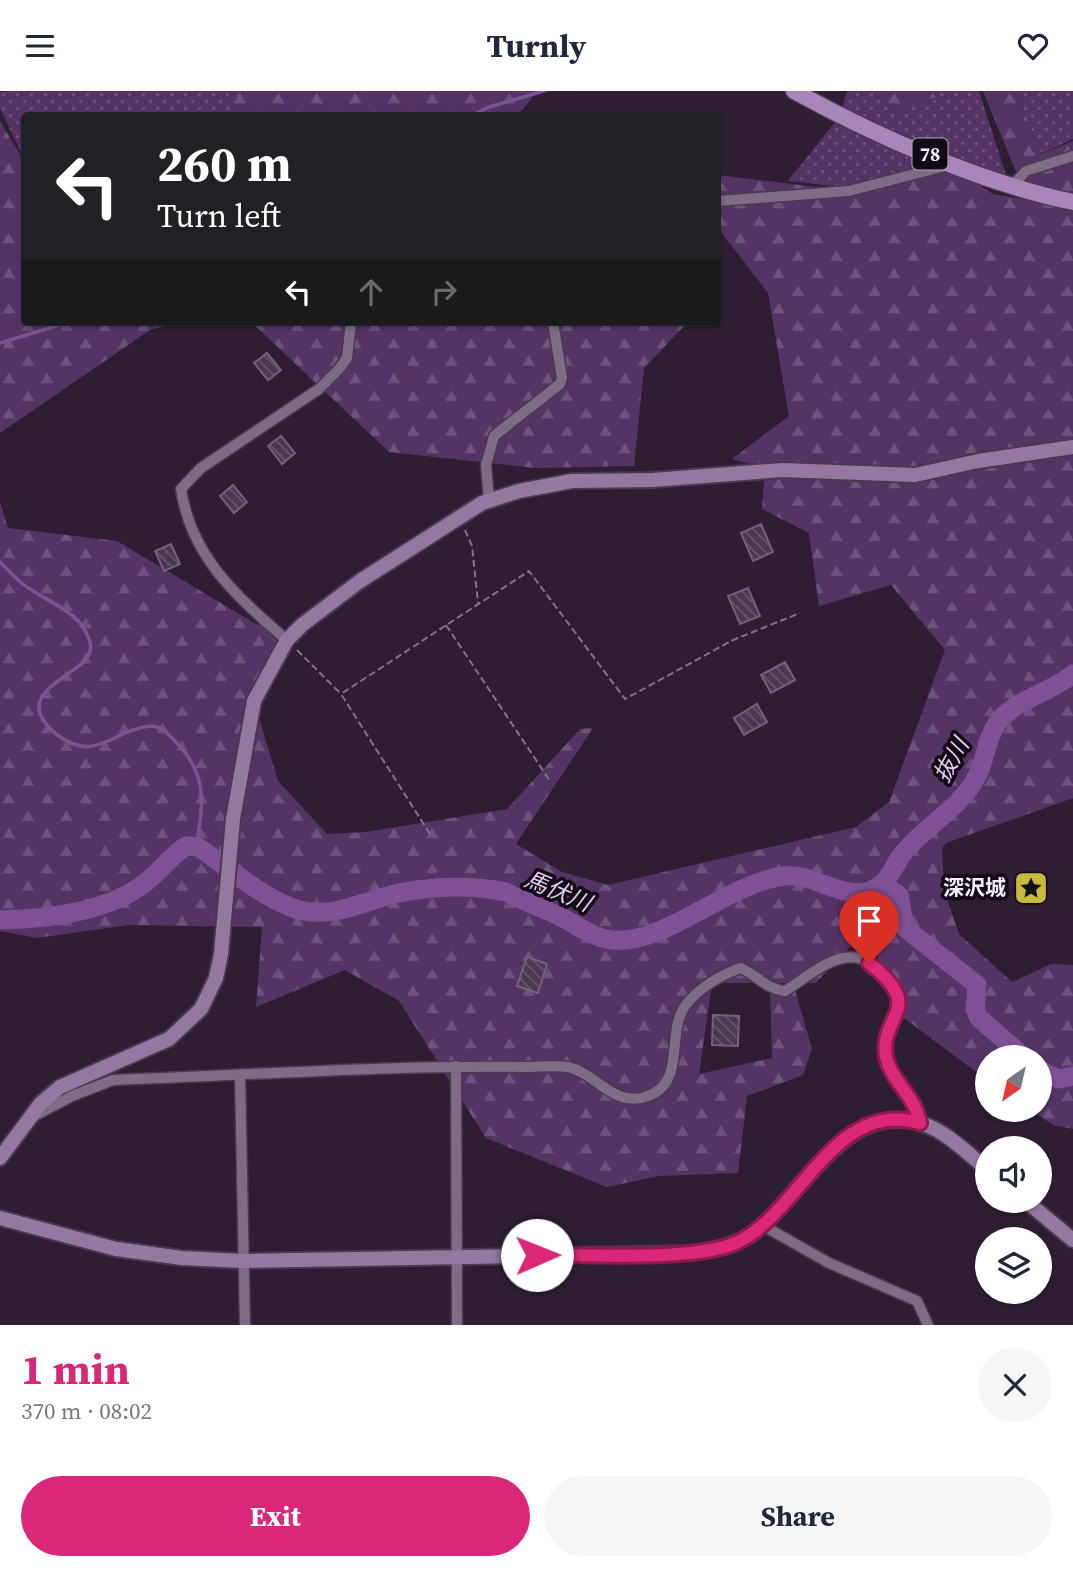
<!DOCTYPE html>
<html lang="en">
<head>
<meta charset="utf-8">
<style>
  :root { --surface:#fff; --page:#f6f6f7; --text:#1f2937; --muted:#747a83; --accent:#db2777 }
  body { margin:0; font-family:"Source Serif 4","Noto Sans JP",serif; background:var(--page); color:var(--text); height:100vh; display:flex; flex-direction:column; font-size:26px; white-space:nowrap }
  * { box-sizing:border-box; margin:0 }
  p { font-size:23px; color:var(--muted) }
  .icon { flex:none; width:38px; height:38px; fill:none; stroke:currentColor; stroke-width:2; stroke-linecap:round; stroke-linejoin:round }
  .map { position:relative; height:1234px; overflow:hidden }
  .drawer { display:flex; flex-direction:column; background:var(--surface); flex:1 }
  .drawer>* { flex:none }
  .top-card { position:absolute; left:21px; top:21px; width:700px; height:214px; border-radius:7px; box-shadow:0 2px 5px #0004; background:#202124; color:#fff; overflow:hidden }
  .needle { width:46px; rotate:214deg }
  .tools { position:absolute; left:975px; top:954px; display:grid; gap:14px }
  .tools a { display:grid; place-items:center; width:77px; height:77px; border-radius:50%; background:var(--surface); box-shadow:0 2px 5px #0004; font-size:35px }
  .pin { position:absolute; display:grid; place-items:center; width:60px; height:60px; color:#fff; margin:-72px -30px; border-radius:50% 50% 50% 0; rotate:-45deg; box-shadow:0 0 7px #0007 }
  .pin .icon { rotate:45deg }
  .me { position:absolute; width:77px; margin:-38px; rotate:89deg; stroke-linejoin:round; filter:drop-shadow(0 0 5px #0008) }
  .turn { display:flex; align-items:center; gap:24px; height:147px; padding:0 21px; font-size:32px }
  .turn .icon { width:91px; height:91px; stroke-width:2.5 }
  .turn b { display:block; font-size:49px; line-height:60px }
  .lanes { display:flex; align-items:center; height:66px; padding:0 21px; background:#0003; justify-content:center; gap:35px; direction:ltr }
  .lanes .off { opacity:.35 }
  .round { display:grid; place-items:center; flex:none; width:74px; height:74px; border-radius:37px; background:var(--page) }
  .headline { display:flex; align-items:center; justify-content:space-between; height:119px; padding:0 21px }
  h1 { font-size:42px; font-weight:700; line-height:52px; color:var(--accent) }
  .primary-button { display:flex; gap:14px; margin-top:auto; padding:14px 21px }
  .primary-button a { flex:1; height:80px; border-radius:42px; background:var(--accent); color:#fff; font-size:28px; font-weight:700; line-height:80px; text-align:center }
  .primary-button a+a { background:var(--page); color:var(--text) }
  header { display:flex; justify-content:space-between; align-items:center; height:91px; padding:0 21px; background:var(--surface); font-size:32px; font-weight:700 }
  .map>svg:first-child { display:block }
  .grass { fill:url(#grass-dots) }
  .forest { fill:url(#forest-firs) }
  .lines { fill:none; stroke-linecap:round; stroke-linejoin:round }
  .stream { stroke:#805096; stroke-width:3.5 }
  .river { stroke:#805096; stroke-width:19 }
  .building { fill:url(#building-back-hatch); stroke:#74627d; stroke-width:2 }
  .street-casing { stroke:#473a4d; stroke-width:13 }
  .secondary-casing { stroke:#473a4d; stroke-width:18 }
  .primary-casing { stroke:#473a4d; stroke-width:19 }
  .path { stroke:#827589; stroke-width:2; stroke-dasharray:7 3.5; stroke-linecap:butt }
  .street { stroke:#7e6c87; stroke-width:10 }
  .secondary { stroke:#9478a2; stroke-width:14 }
  .primary { stroke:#aa85bc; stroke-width:16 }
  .route-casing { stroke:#8e194d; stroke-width:18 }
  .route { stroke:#db2777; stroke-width:12 }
  .labels { text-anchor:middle; stroke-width:7; stroke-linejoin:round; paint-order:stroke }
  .shield { fill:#120b15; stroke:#b2aab7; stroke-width:2 }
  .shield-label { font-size:19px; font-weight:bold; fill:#f7eefd }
  .poi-label { font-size:21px; font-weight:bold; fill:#f7eefd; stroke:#120b15; text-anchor:end }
  .water-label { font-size:23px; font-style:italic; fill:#e6ccf3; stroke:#120b15 }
</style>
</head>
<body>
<header><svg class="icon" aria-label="menu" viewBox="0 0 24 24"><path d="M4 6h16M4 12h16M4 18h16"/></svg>Turnly<svg class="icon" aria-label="heart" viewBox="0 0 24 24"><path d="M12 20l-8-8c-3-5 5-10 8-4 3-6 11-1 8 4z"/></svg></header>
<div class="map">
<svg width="1073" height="1234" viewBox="0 0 1073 1234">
  <defs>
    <pattern id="grass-dots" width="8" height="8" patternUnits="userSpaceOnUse" patternTransform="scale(1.75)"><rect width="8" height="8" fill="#553465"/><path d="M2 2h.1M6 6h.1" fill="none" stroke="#6e527c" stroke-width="1.8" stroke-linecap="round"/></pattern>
    <pattern id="forest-firs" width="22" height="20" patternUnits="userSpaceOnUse" patternTransform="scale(1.75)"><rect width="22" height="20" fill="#553465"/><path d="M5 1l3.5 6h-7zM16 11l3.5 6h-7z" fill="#6e527c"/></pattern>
    <pattern id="building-back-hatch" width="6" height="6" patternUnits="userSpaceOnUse" patternTransform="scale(1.75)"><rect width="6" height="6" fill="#493951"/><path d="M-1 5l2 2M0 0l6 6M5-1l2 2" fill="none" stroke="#64566b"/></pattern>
  </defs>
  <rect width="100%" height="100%" fill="#2d1e34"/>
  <path class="grass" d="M228,0L241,24H24V68L0,17V1L7,0Z
    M847,0H871L895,22L942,0H979L1010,97L943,73L844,96L788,90L840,25Z
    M1016,0H1073V48L1041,63Z"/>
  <path class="forest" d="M227,0H551L535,3L518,24H238Z
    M871,0H942L940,4L895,22Z
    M983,0H1016L1041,63L1073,50V107L1023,98Z
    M0,30L24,70V231H179L150,239L0,342Z
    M945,72L993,103L1073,117V707L946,752L942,757L944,799L959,843L1012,891L1051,873L1073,874V1038L1053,1034L1031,1019L1040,1018V966H987V989L904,927L882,882L871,833L816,892H712L699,983L772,967L770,898L795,899L812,958L803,984L747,1005L738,1082L659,1085L607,1096L486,1047L399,910L345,879L256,916L262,836L129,834L37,847L0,840V411L8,437L117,450L256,533L286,540L254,610L278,690L327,743L366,741L507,718L580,638L593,637L516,753L562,781L608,794L856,736L889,711L945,559L891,494L819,515L809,442L762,418L765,377L732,368L789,325L768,202L718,137V84L849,100Z
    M251,231H688L644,277L634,375L535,377L389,361Z"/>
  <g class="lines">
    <path class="stream" d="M473,24L489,16L544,0
      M0,252L69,231
      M0,471C8,479 15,487 23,493C47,512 81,519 90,551C100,585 0,595 56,643C96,674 113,638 151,635C160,635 167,642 173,648C208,682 204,711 196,756"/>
    <path class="river" d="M883,793L899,804L905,837L977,894L975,918L979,927L1024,966
      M0,829C45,828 104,821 141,795C158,783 169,766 186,755L198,756C229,777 263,808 299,819C334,828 366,809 399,802C433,795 472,794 506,801C524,811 541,816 559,825C576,833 592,847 612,849C666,854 725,793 784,785C817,781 848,816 879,795C890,788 894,775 901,765C923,735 959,720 977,685C986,668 986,647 998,631C1017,607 1050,602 1073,583
      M1040,979L1058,988L1073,985"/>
  </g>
  <path class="building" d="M267,262L281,279L268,289L254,272Z
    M281,345L295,362L282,373L268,355Z
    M233,394L247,411L234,422L220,405Z
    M761,433L773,461L753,470L741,442Z
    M171,453L180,473L164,480L155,460Z
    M748,497L760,525L740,533L728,505Z
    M785,571L795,589L771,602L761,584Z
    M757,613L767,631L744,644L734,627Z
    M527,866L547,873L538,902L517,895Z
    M713,924L739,925L738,955L712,954Z"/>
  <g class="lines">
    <g class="street-casing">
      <path id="street" d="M1010,97L1026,80L1073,65
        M718,110L849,100L949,74
        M489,409L486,374L494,345L560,293L562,287L553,231
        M287,549C237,506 191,466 181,398L201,377L319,298L339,278L347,267L351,231
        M456,975L457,1234
        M240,984L245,1234
        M34,1025L72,1005L113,989C250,984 388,974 526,976C539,976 555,974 568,976C596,982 613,1016 645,1006C688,993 665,944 685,915C697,898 722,883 741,877C758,885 766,898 785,900C818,879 853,843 886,887C894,898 901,906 898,921C895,937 883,948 886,966C891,991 915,1005 920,1032
        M762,1134L829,1172L917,1210L928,1234"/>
    </g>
    <g class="secondary-casing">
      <path id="secondary" d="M0,1067L41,1012L60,996L169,948L201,918L216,887L221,863L233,728L254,610L287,549L302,534L360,490L482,412L519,400L572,390L653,389L782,379L915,384L978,370L1073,356
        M1026,1110L1073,1149
        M0,1127L116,1158L182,1167L243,1170L692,1162C715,1159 739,1154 757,1139C807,1098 849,1005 926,1034C949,1043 968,1063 987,1078"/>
    </g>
    <g class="primary-casing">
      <path id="primary" d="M794,0C876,45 981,92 1073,111"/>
    </g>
    <path class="path" d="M465,439L472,455L478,512
      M446,534L550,690
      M297,559L340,602
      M430,743L341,603L529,480L625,608L733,549L800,522"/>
    <use href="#street" class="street"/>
    <use href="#secondary" class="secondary"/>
    <use href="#primary" class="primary"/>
  </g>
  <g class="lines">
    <g class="route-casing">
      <path id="route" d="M537,1164C587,1163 696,1171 738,1151C801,1120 835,1007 920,1032C915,1004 891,990 886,966C879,922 928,919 869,872"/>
    </g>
    <use href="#route" class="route"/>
  </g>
  <defs>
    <g id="sight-square" transform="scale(1.75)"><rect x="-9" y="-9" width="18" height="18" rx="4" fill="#c6bb3c" stroke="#120b15"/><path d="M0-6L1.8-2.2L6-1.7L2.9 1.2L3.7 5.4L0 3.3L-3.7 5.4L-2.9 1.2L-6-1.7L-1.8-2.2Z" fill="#111"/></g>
  </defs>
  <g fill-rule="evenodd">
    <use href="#sight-square" x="1031" y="797"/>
  </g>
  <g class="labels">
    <rect class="shield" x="912.5" y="47.5" width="35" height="31" rx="5"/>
    <g class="shield-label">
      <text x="930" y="70">78</text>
    </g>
    <g class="poi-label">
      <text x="1006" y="804">深沢城</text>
    </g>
    <g class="water-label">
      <text transform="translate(951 669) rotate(-61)" y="8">抜川</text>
      <text transform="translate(558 800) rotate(23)" y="8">馬伏川</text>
    </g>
  </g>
</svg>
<div class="tools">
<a><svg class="needle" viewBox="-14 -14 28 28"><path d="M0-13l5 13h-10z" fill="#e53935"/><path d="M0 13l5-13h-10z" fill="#747a83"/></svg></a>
<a><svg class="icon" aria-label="sound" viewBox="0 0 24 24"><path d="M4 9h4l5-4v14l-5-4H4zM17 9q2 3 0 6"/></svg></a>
<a><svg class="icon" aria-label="layers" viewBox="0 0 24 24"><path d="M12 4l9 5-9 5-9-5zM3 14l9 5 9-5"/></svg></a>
</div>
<div class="pin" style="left:869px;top:872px;background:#d93025"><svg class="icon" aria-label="arrive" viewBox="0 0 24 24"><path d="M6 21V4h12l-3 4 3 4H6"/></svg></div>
<svg class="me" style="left:537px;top:1164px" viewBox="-20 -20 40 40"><circle r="19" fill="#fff"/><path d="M0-13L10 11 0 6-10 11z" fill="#db2777"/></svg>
<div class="top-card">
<div class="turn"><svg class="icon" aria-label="left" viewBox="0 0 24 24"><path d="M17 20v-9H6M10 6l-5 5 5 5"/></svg><div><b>260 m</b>Turn left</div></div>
<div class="lanes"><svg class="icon" aria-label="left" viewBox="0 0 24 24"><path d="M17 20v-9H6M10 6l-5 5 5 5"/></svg><svg class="icon off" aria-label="ahead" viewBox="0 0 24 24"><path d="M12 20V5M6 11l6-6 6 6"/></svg><svg class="icon off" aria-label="right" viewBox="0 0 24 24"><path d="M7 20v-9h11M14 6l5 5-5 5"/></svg></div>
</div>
</div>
<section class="drawer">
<div class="headline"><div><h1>1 min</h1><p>370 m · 08:02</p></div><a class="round"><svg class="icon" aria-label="close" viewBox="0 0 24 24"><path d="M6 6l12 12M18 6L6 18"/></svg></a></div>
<div class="primary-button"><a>Exit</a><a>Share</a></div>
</section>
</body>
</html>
